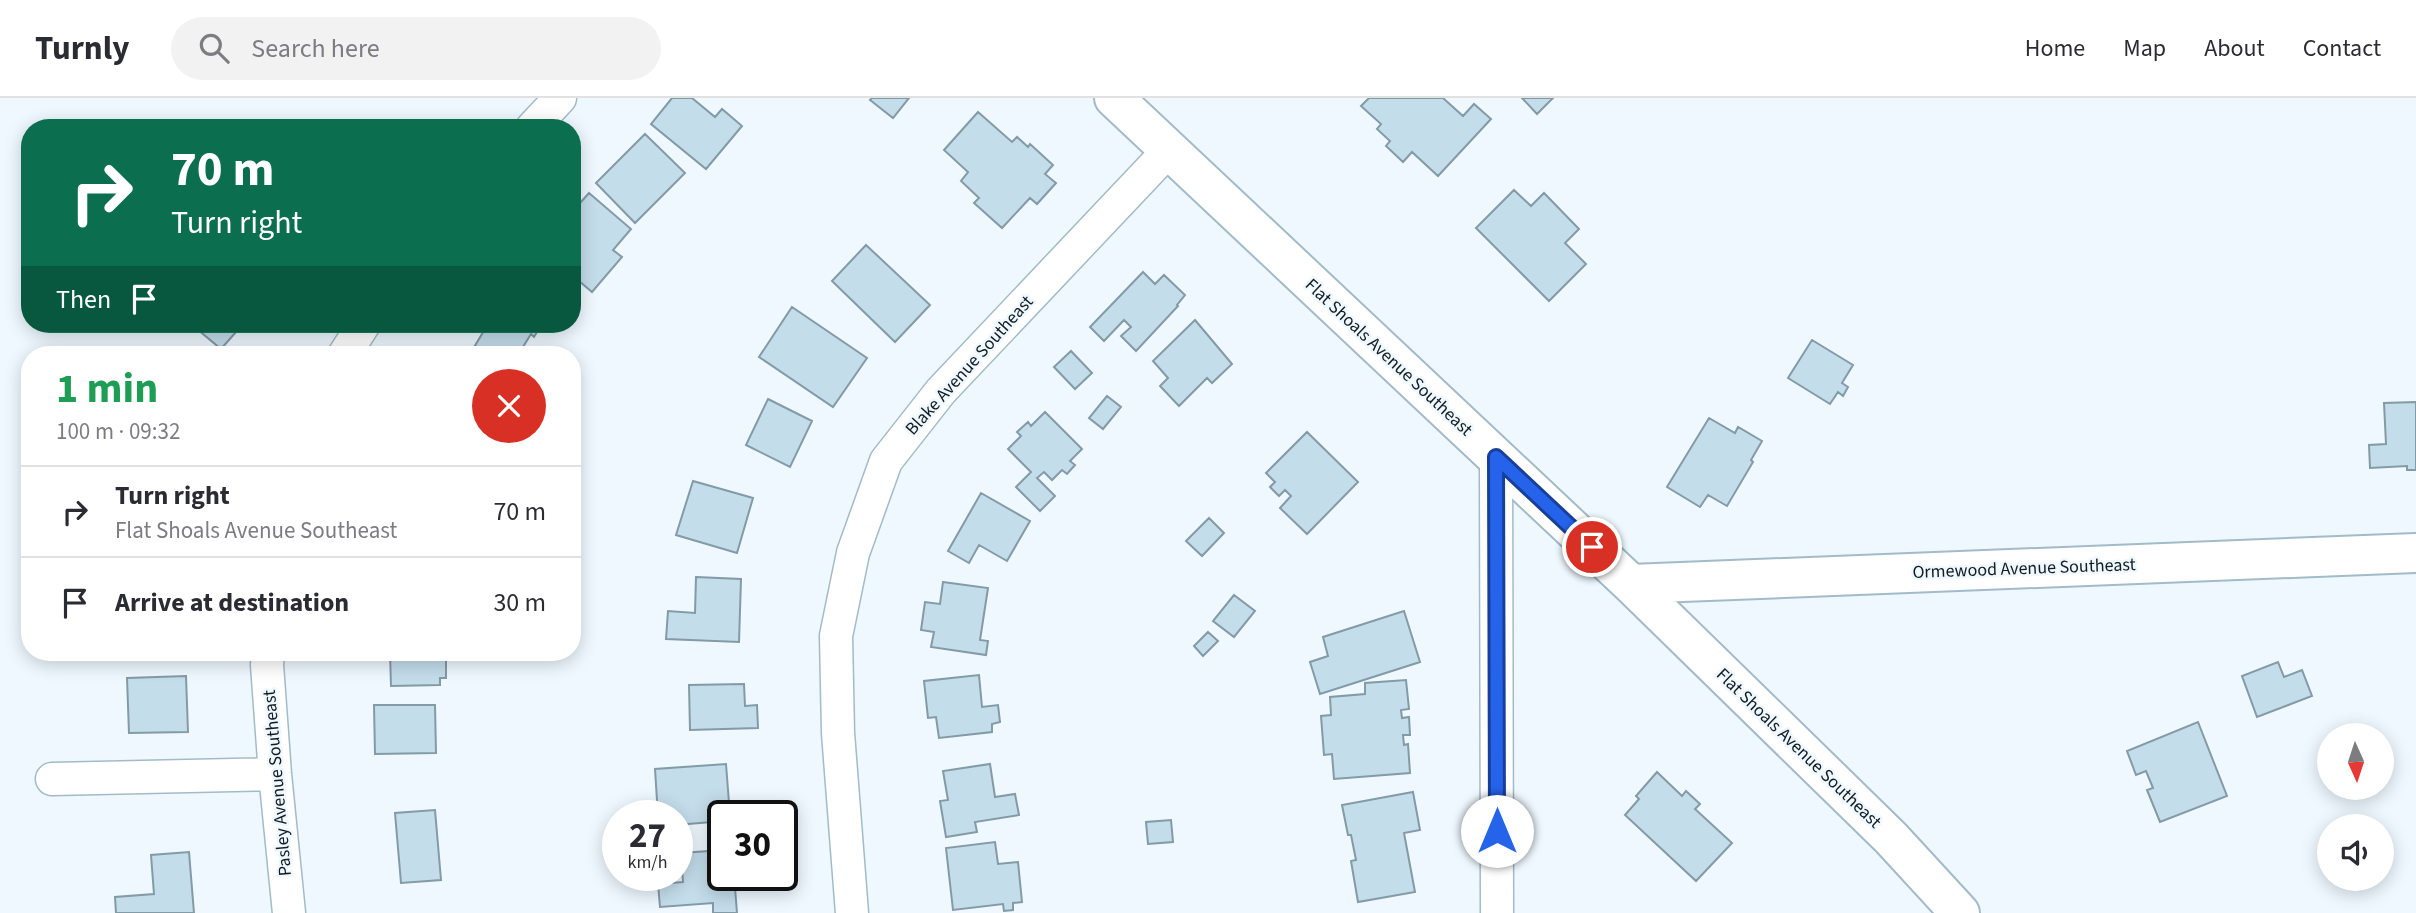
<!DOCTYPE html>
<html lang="en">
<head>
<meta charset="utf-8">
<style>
  :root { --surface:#fff; --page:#f2f2f3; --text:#2b2b33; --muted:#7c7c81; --line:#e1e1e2 }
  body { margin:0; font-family:"Source Sans 3",sans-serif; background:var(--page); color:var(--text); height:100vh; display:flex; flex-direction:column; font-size:26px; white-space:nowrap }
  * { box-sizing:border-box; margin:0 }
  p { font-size:23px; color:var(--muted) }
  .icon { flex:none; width:38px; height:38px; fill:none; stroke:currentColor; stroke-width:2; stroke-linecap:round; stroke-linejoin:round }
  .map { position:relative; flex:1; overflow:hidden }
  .details { position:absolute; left:21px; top:248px; width:560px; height:315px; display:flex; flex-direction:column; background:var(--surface); border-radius:28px; box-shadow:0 4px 18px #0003 }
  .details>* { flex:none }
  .hud { position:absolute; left:21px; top:21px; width:560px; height:214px; border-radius:28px; box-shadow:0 4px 18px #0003; background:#0b6e4f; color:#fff; overflow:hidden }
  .needle { width:46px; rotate:177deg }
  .controls { position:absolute; left:2317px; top:625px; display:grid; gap:14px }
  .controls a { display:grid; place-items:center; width:77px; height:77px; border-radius:50%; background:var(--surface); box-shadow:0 4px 18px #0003; font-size:35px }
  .speed { position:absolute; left:602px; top:702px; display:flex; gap:14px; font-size:35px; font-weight:700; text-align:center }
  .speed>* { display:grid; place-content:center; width:91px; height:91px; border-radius:50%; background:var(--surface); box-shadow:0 4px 18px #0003; line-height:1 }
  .speed small { font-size:18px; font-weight:400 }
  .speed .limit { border:4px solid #111; border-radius:10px; background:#fff; color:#111 }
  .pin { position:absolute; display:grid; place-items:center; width:60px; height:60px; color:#fff; margin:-30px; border:4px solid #fff; border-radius:50%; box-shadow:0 2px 7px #0007 }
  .me { position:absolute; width:77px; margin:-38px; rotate:0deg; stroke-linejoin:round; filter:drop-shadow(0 0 5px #0008) }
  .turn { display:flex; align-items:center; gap:24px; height:147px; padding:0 35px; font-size:32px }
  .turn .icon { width:91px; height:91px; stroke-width:2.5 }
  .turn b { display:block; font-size:49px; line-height:60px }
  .then { display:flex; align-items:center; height:66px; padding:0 35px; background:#0003; gap:14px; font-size:26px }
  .round { display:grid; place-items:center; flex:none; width:74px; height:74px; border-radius:37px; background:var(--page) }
  .summary { display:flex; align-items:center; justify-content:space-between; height:119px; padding:0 35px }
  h1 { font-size:42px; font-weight:700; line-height:52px; color:#1e9e55 }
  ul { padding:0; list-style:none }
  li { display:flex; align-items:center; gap:21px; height:91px; padding:0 35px; border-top:2px solid var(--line) }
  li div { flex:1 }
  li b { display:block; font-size:26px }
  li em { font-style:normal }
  header { display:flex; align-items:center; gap:42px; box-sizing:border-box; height:98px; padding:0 35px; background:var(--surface); border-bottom:2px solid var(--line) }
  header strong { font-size:33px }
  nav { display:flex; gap:38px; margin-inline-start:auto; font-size:24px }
  .search { width:490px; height:63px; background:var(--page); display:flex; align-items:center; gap:18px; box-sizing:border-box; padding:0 24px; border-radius:38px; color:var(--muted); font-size:26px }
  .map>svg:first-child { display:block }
  .building { fill:#c4ddeb; stroke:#839aa7; stroke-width:2 }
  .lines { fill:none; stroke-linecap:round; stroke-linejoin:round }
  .minor-casing { stroke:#a3bbc9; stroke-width:35 }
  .tertiary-casing { stroke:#a3bbc9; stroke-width:42 }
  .minor { stroke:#fff; stroke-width:32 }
  .tertiary { stroke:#fff; stroke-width:38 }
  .route-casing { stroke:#184099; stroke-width:18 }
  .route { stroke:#2563eb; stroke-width:12 }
  .labels { text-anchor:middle; stroke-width:5; stroke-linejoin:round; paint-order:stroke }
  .street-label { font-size:18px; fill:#131c21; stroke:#eef8fe }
</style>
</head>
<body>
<header>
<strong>Turnly</strong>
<div class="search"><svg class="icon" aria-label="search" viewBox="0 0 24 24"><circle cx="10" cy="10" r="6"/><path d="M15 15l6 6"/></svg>Search here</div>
<nav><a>Home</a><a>Map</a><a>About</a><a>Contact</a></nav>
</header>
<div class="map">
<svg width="2416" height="815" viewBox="0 0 2416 815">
  <rect width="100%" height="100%" fill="#eef8fe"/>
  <path class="building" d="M672,0H692L715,19L722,11L742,28L706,71L651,26Z
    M872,0H909L893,20L870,2Z
    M1369,0H1443L1463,18L1474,6L1491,21L1438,78L1412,54L1403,64L1386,48L1390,43L1377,31L1381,26L1361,8Z
    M1522,0H1553L1537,16Z
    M978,14L1012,44L1017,39L1028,49L1030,46L1053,67L1045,76L1056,85L1037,106L1030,100L1002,130L974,105L979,100L961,83L968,74L944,52Z
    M645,36L685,75L635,125L596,85Z
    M1514,92L1531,108L1544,95L1579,131L1565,145L1586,166L1549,203L1476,130Z
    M589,95L631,131L613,152L622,159L592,194L572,177V114Z
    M866,147L930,207L895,244L832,183Z
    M1143,174L1155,186L1164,177L1185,197L1177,207L1178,208L1136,253L1121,238L1131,229L1124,222L1104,243L1090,229Z
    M792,209L867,260L833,309L759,259Z
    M1195,222L1232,266L1212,285L1207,280L1179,308L1160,288L1168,280L1153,263Z
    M191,226H243L221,251Z
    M488,226H542L534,239L531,236L518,257H483L473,251Z
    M1812,242L1853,267L1842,285L1848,289L1843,298L1838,294L1830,306L1788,280Z
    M1071,253L1092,275L1075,291L1054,269Z
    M1107,298L1121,309L1103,331L1089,320Z
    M768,301L812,323L790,369L746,347Z
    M2416,304V372H2407V368L2370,370L2369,347L2386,346L2384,305Z
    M1045,314L1082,351L1070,363L1075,367L1067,376L1062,372L1052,382L1044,374L1037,380L1055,398L1040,413L1016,389L1031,374L1008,351L1021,338L1017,334L1028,324L1031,328Z
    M1709,320L1735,335L1738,329L1762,343L1751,362L1753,364L1727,408L1708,397L1700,409L1667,389Z
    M1307,334L1358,384L1307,436L1280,410L1291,398L1285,392L1279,398L1270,389L1275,384L1266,375Z
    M693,383L753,400L737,455L676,437Z
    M981,395L1030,423L1007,463L979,447L969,465L948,453Z
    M1209,420L1224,435L1202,458L1186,443Z
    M696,479L741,481L739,544L666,541L668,513L695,515Z
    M943,484L988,490L980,542L988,543L986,557L931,549L934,534L921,532L925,504L940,506Z
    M1234,497L1255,513L1234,539L1213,523Z
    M1404,513L1420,564L1320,596L1310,564L1328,558L1323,539Z
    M1208,534L1218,543L1203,558L1194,548Z
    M390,555H446V580H440V587L391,588Z
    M2278,564L2284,579L2302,572L2312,598L2257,619L2242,578Z
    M979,577L982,609L998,607L1000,624L992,626V634L939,640L936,619L928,620L924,583Z
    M186,578L188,634L129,635L127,580Z
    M1406,582L1409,611L1401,612L1402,620L1409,619L1410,637H1403L1404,647L1408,646L1410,675L1334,681L1332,656L1324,657L1321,618L1331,617L1330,599L1365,596V585Z
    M744,586L745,608L757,607L758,630L690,632L689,587Z
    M374,607H435L436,655L375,656Z
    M2198,624L2227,698L2160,724L2147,692L2153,690L2146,673L2136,677L2127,653Z
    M726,666L730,718H723V723L677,727V718H658L655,671Z
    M990,666L995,699L1015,696L1019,717L975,724L977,734L946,739L940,703L948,702L943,673Z
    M1657,674L1682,698L1686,693L1700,706L1695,711L1732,745L1696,783L1625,717L1639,701L1636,698Z
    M1413,694L1420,732L1404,735L1415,794L1358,804L1351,763L1356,762L1351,737H1348L1342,707Z
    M435,712L441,782L401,785L395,715Z
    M1171,722L1173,744L1148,746L1146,724Z
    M995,744L998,766L1018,764L1022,804L1013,805V812L1004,813L1003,806L953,812L946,750Z
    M723,752V777H734L737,815H713V805L660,809L658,786L683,784L681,755Z
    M189,754L194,815H116L115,799L154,796L151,757Z"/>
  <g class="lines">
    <g class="minor-casing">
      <path id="minor" d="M532,30L560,0
        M344,257L364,226
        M1496,359L1497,815
        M268,555L267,567L275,676L289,815
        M52,681L275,676
        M852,815L838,635L836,538L853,455L886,363L941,293L1169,52"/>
    </g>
    <g class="tertiary-casing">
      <path id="tertiary" d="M1114,0L1631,486L1891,740L1960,815
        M1631,486L2416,455"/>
    </g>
    <use href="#minor" class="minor"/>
    <use href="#tertiary" class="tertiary"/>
  </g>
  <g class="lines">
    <g class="route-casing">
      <path id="route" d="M1497,733L1496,359L1592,449"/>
    </g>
    <use href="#route" class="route"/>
  </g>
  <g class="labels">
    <g class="street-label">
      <text transform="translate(1389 259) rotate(43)" y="6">Flat Shoals Avenue Southeast</text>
      <text transform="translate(969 267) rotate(-48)" y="6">Blake Avenue Southeast</text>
      <text transform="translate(2024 470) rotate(-2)" y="6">Ormewood Avenue Southeast</text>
      <text transform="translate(1799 650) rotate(44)" y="6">Flat Shoals Avenue Southeast</text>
      <text transform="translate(277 685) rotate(-95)" y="6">Pasley Avenue Southeast</text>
    </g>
  </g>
</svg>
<div class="controls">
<a><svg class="needle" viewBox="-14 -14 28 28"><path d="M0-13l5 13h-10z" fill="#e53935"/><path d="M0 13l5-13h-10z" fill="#7c7c81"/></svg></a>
<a><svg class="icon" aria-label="sound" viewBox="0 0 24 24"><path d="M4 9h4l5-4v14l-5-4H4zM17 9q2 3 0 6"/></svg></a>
</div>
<div class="speed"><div>27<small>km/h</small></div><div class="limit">30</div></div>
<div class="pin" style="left:1592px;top:449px;background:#d93025"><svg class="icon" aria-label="arrive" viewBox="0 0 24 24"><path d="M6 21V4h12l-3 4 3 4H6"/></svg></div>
<svg class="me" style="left:1497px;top:733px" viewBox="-20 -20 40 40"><circle r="19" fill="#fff"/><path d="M0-13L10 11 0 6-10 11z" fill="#2563eb"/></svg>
<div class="hud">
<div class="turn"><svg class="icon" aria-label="right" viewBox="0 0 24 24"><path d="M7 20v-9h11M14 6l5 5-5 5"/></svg><div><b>70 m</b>Turn right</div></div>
<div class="then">Then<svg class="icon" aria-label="arrive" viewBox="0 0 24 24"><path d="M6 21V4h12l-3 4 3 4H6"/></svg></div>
</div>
<section class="details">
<div class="summary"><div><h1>1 min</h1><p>100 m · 09:32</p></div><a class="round" style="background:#d93025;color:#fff"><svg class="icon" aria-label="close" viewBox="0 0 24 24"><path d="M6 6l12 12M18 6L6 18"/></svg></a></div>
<ul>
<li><svg class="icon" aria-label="right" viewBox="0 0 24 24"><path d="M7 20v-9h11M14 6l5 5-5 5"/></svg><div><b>Turn right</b><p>Flat Shoals Avenue Southeast</p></div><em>70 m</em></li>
<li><svg class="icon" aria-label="arrive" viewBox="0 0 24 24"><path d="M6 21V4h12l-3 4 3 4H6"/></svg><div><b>Arrive at destination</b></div><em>30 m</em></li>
</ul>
</section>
</div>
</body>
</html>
